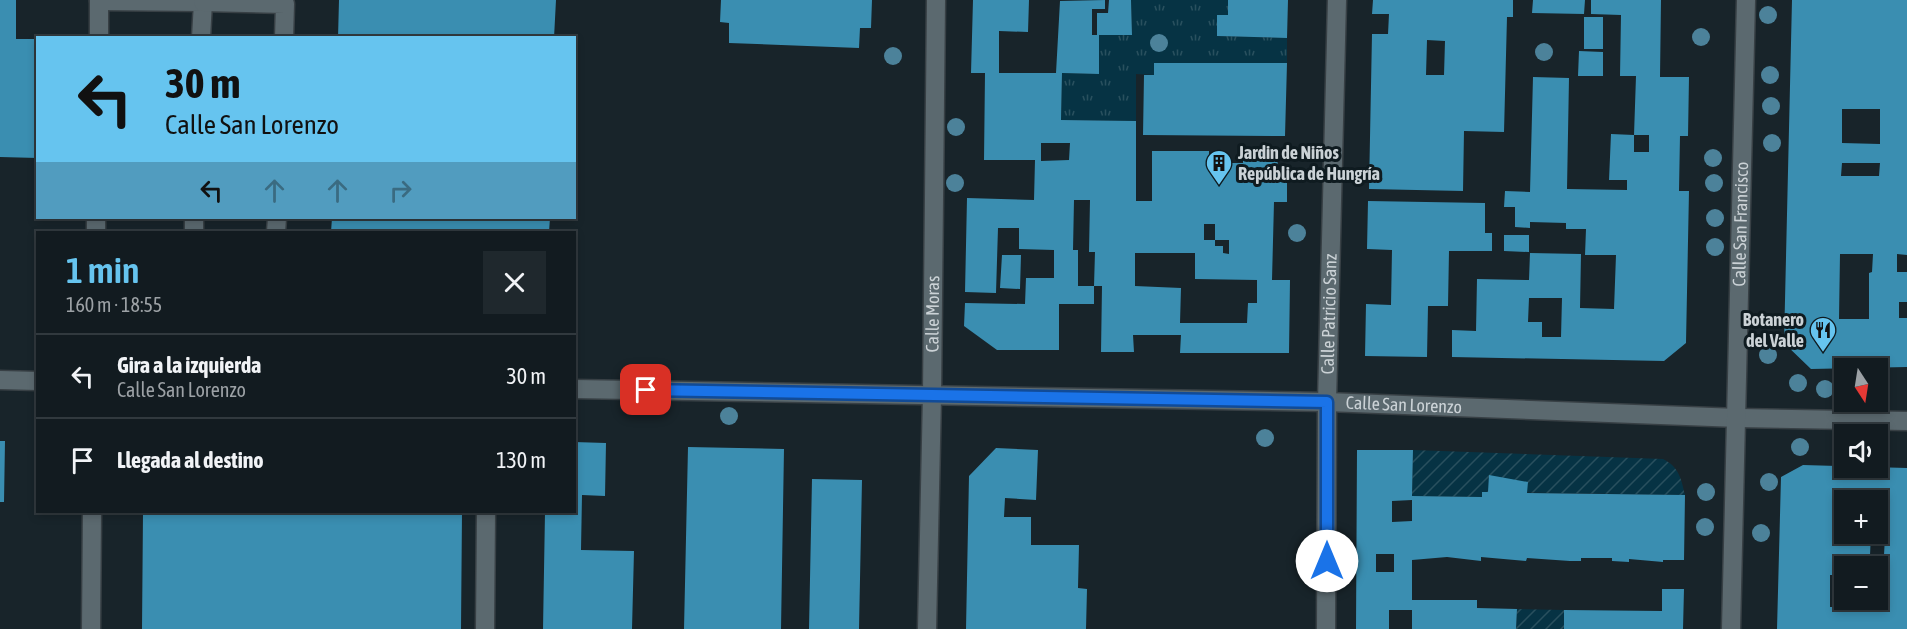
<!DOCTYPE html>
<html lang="es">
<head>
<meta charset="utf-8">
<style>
  :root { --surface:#121b20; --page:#1f282d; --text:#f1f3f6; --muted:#9ca1a5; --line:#31393e; --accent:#66c4ef }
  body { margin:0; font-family:"Asap Condensed",sans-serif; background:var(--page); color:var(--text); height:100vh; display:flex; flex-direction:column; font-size:22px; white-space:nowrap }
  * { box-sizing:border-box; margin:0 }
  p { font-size:20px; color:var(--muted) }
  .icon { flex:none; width:33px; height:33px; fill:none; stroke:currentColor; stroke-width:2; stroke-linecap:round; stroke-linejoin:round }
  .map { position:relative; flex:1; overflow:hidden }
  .sheet { position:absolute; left:36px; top:231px; width:540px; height:282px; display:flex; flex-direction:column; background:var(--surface); border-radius:0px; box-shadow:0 3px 9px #0003,0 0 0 2px var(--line) }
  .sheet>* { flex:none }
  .top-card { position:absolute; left:36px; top:36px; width:540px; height:183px; border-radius:0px; box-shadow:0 3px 9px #0003,0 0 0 2px var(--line); background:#66c4ef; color:#111; overflow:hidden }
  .needle { width:39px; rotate:168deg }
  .buttons { position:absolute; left:1834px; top:358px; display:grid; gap:12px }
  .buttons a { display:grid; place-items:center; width:54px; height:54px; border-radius:0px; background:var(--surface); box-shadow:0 3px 9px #0003,0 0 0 2px var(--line); font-size:30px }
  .pin { position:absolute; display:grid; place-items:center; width:51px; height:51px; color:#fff; margin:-26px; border-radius:12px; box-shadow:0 3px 9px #0006 }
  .me { position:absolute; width:66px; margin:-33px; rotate:0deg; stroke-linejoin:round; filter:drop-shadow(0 0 4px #0008) }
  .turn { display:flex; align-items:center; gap:21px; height:126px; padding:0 30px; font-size:27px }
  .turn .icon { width:78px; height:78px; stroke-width:2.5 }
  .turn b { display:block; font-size:42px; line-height:51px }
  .lanes { display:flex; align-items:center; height:57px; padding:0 30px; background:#0003; justify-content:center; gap:30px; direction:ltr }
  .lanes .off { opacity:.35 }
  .round { display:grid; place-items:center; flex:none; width:63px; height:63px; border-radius:0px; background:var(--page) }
  .head { display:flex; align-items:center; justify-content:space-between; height:102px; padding:0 30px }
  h1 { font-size:36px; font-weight:600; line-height:45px; color:var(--accent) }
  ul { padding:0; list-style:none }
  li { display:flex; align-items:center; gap:18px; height:84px; padding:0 30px; border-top:2px solid var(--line) }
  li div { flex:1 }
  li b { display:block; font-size:22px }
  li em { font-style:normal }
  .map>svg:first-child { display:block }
  .grass { fill:url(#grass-tufts) }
  .garden { fill:url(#garden-furrows) }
  .building { fill:#3a8eb1; fill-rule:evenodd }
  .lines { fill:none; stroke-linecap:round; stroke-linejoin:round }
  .minor-casing { stroke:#384045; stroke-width:21 }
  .minor { stroke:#5b696f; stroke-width:18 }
  .tree { fill:#4c829a }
  .route-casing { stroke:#114b97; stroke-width:15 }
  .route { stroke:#1a73e8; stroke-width:10 }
  .labels { text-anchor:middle; stroke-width:6; stroke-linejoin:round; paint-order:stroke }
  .poi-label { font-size:18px; font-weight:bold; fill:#cbd2d6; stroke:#0f1b20; text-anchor:start }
  .street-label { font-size:18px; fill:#cbd2d6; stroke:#0f1b20 }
</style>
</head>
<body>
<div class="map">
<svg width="1907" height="629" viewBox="0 0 1907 629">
  <defs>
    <pattern id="grass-tufts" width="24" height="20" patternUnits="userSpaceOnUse" patternTransform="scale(1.5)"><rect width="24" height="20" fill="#063344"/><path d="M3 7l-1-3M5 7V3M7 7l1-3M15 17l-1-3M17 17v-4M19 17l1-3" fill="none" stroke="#29505e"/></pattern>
    <pattern id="garden-furrows" width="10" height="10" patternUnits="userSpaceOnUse" patternTransform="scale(1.5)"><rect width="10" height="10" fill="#063344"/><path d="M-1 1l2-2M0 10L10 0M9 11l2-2" fill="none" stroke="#29505e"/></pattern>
  </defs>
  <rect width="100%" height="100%" fill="#18242a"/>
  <path class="grass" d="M1131,0H1228V15L1217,16V36L1287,38V63H1154V75L1136,74V121L1061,120L1062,73L1099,74V35H1132Z"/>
  <path class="garden" d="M1413,450L1663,459C1679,467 1681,478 1685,495L1482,492V497L1412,496Z
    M1517,609L1564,610V629H1516Z"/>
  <path class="building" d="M0,0H16V39H38V158L0,157Z
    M339,0H556L554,38H338Z
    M721,0H872L871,28H860L859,48L729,43V23L720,22Z
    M973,0H1029L1028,32L999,31V73H1056L1060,1L1105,0V9H1092V35H1097V13H1108L1109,0H1131L1132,35H1099V74L1062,73L1061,120L1136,121V201H1152V151H1209V163H1243V151H1277L1278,171H1287V202H1274L1272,280H1290L1289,353H1180L1181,335H1133L1134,352H1101L1102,286H1094L1095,252H1089L1090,200H1074L1073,250H1078V286H1094V304H1059V350H997L964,326L965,303L1025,304L1026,278H1054V250L1019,249V228H998L996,293L965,292L967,198L1034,200L1035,160H984L985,73H971ZM1041,143H1070L1069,160L1041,161ZM1204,224H1215V240H1204ZM1215,240H1229V254L1223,253V246H1215ZM1135,253H1195V279L1257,280V303H1248L1247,323H1180L1181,288L1135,286Z
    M1228,0H1288L1287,38L1217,36V15H1228Z
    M1373,0H1513V17H1507L1504,132L1464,131L1463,191L1369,189L1372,34H1388L1389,14H1372ZM1427,40L1445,41L1444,75H1426Z
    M1533,0H1585L1584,14L1532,13Z
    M1591,0H1661L1660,77H1689L1688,136H1680L1679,191H1689L1686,343L1664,361L1452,357V330L1476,331L1477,279L1529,280L1530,253L1581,254L1580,308L1614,309L1616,255H1585L1586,229H1566V223L1530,222V228L1515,227V207H1504L1505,191L1530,192L1533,77L1569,78L1567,189L1627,190V180H1609L1611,134L1634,135L1636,76H1620L1621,15L1591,14ZM1634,135H1649V152H1634ZM1529,298H1562L1561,337H1542V322H1528Z
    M1792,0H1907V255L1897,254V272H1907V302H1899V318H1907V367L1811,369L1784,343ZM1842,109H1880V144L1842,143ZM1842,163H1880L1879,176H1841ZM1840,254H1873L1872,272L1869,273V319H1839Z
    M1584,17H1603V49H1584Z
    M1579,51L1603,52V76H1578Z
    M1154,63H1287L1285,136L1143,135L1144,75H1154Z
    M1368,201L1485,203V233H1492V251H1449L1448,306H1428L1427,357L1365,356L1366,304L1391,305L1392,250L1367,249Z
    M332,218H550L549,232H331Z
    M1504,235H1529V252L1504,251Z
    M1002,255H1021L1020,289L1000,288Z
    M0,441H5L4,502H0Z
    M574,442L606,443L605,496L582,495L581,550L634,551L632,629H543L545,512H574Z
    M688,447L784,449L781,629H684Z
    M996,448L1038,450L1036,500L1005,498L1004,517H1031V545H1079L1078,588L1087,589L1086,629H966L969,476Z
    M1357,450H1413L1412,496L1482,497V492H1488L1489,475L1528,482L1527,493L1685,495L1684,560H1663V562L1629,559V562L1612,561V558H1581V561H1570L1527,558L1526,561L1481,557V561L1447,557L1412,560V600H1477V608L1517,609L1516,629H1412V610H1389V629H1356ZM1412,500V521L1392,522V501ZM1376,554H1394V572H1376Z
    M1803,465L1907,468V629H1777L1781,477ZM1845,501H1878V535L1885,536L1884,555H1870L1871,534H1845ZM1845,567H1878V600H1863V607H1830V575H1845Z
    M812,479L862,480L859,629H809Z
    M143,512H462L461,629H142Z
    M1662,589H1684L1683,629H1564V610L1662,611Z"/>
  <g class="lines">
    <g class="minor-casing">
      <g id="minor">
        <path d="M99,1L203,2L201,38"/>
        <path d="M203,2L285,4L284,38"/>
        <path d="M99,38V0"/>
        <path d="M96,232V218"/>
        <path d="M194,232V218"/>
        <path d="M276,232L277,218"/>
        <path d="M0,380L38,381"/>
        <path id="s1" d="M574,389L1327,402L1738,418L1907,421"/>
        <path d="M91,629L92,512"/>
        <path d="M485,629L486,512"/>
        <path id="s2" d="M927,629L932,395L936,0"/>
        <path id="s3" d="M1326,629L1327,402L1337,0"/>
        <path id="s4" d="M1731,629L1746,0"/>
      </g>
    </g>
    <use href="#minor" class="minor"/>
  </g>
  <g class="tree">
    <circle cx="1768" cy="15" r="9"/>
    <circle cx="1701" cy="37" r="9"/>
    <circle cx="1159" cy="43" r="9"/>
    <circle cx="1544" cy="52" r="9"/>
    <circle cx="893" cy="56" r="9"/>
    <circle cx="1770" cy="75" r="9"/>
    <circle cx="1771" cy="106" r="9"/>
    <circle cx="956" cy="127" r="9"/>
    <circle cx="1772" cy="143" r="9"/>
    <circle cx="1713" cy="158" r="9"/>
    <circle cx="955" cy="183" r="9"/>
    <circle cx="1714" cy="183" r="9"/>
    <circle cx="1715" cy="218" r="9"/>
    <circle cx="1297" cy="233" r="9"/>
    <circle cx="1715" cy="247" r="9"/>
    <circle cx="1768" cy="355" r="9"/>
    <circle cx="1798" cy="383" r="9"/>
    <circle cx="1825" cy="389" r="9"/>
    <circle cx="729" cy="416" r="9"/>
    <circle cx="1265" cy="438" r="9"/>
    <circle cx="1800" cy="447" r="9"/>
    <circle cx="1769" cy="482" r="9"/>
    <circle cx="1706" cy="492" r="9"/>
    <circle cx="1705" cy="527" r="9"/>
    <circle cx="1761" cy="533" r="9"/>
  </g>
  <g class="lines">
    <g class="route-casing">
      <path id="route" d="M646,390L1327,402V561"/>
    </g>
    <use href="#route" class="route"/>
  </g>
  <defs>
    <g id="building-pin" transform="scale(1.35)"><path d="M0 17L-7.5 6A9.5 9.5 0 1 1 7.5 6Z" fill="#66c4ef" stroke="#0f1b20"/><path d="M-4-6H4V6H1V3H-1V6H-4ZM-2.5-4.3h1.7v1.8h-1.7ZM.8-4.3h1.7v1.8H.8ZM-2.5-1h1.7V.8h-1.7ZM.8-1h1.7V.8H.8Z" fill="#111"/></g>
    <g id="restaurant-pin" transform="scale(1.35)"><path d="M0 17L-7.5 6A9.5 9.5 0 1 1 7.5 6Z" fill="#66c4ef" stroke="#0f1b20"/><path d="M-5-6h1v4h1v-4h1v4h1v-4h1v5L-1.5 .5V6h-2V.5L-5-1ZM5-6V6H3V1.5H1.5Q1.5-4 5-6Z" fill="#111"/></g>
  </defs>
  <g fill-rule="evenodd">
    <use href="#building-pin" x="1219" y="163"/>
    <use href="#restaurant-pin" x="1823" y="330"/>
  </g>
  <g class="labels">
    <g class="poi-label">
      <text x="1238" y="159">Jardin de Niños<tspan x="1238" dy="21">República de Hungría</tspan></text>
      <text x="1804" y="326" text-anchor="end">Botanero<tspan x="1804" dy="21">del Valle</tspan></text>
    </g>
    <g class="street-label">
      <text dy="6" stroke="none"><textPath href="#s4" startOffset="405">Calle San Francisco</textPath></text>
      <text dy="6" stroke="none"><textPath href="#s3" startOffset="315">Calle Patricio Sanz</textPath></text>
      <text dy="6" stroke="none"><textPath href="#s2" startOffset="315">Calle Moras</textPath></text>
      <text dy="6" stroke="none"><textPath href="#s1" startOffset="830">Calle San Lorenzo</textPath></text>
    </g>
  </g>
</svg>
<div class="buttons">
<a><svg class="needle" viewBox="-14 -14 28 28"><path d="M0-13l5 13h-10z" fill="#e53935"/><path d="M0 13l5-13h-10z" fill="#9ca1a5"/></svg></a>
<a><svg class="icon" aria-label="sound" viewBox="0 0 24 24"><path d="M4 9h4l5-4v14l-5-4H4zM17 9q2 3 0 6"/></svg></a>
<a>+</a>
<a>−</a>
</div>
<div class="pin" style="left:646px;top:390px;background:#d93025"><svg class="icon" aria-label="arrive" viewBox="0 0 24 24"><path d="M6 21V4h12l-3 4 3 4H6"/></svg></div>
<svg class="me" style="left:1327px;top:561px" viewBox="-20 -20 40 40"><circle r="19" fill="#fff"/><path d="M0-13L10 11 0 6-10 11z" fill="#1a73e8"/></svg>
<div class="top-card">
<div class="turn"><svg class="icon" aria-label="left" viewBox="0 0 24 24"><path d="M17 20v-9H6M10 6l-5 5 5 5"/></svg><div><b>30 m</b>Calle San Lorenzo</div></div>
<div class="lanes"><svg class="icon" aria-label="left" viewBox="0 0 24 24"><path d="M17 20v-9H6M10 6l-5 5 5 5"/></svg><svg class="icon off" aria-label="ahead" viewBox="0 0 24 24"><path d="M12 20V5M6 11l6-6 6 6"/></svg><svg class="icon off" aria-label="ahead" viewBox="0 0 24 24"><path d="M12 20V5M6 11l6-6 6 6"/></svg><svg class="icon off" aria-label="right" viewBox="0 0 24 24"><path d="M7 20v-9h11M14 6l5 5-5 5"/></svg></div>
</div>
<section class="sheet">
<div class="head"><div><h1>1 min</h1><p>160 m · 18:55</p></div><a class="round"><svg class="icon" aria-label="close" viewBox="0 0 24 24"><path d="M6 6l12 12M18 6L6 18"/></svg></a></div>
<ul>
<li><svg class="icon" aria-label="left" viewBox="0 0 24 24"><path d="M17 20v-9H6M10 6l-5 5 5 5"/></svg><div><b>Gira a la izquierda</b><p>Calle San Lorenzo</p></div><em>30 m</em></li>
<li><svg class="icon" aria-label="arrive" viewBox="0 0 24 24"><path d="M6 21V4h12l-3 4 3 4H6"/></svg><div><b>Llegada al destino</b></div><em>130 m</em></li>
</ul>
</section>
</div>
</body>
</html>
